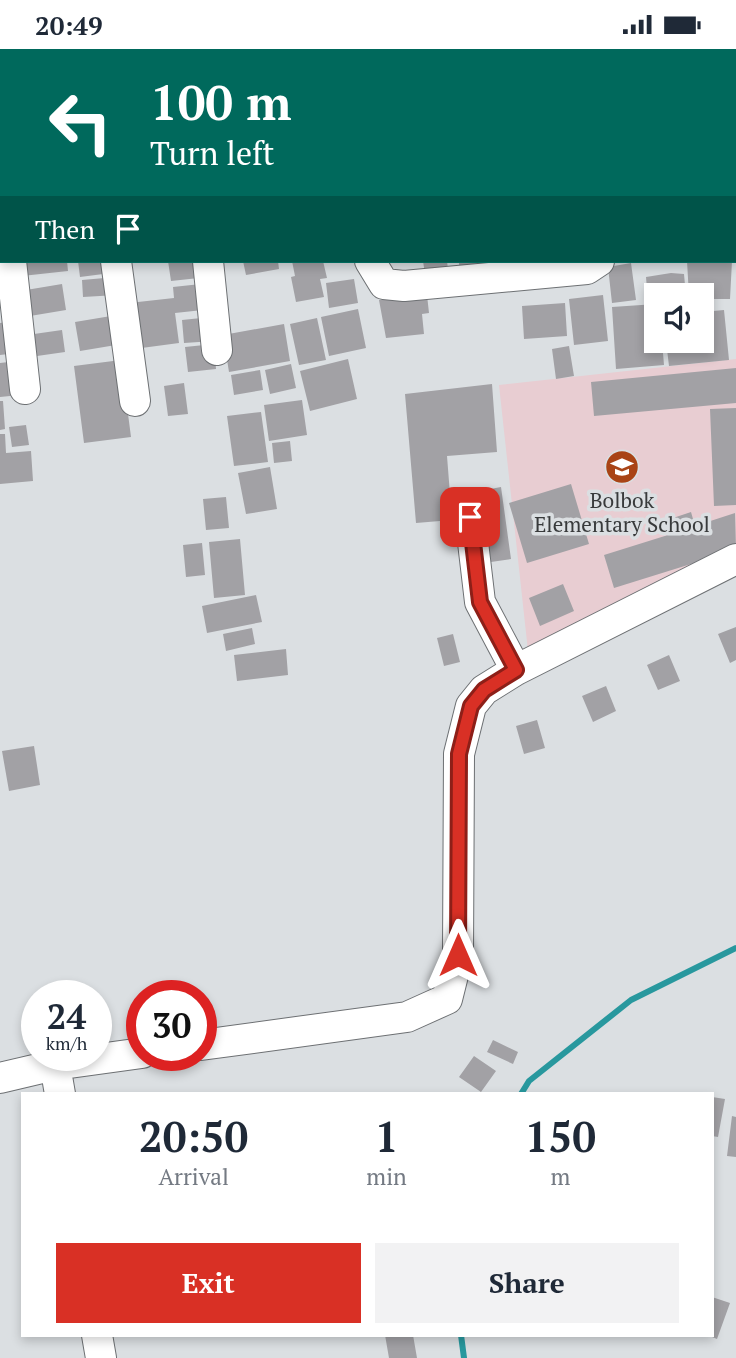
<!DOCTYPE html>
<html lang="en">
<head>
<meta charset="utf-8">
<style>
  :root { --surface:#fff; --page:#f2f2f3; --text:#1f2937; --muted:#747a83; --accent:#d93025 }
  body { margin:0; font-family:"PT Serif",serif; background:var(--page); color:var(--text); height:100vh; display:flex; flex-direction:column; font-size:26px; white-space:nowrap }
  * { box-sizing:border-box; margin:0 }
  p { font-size:23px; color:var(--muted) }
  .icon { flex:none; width:38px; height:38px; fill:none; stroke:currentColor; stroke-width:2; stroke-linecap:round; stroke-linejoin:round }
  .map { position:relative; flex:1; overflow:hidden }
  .panel { position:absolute; left:21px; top:1043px; width:693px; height:245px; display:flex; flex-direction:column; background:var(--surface); border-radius:0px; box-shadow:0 4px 10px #0003 }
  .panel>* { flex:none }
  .hud { position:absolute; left:0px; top:0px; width:737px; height:214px; box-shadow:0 4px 10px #0003; background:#00695c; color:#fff; overflow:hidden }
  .controls { position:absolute; left:644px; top:234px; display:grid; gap:14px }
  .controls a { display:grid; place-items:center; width:70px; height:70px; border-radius:0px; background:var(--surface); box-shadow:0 4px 10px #0003; font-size:35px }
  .speed { position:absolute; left:21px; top:931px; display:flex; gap:14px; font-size:35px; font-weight:700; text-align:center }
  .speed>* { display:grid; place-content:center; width:91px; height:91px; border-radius:50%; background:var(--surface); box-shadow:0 4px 10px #0003; line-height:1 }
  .speed small { font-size:18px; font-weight:400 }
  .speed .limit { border:10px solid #d22; background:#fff; color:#111 }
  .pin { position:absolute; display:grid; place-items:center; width:60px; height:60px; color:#fff; margin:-30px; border-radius:14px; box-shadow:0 4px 10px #0006 }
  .me { position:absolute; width:77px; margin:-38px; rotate:0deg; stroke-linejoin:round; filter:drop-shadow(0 0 5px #0008) }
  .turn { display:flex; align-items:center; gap:24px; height:147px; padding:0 35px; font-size:32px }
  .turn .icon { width:91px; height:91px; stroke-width:2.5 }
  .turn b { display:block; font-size:49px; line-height:60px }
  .then { display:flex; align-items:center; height:66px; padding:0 35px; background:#0003; gap:14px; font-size:26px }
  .eta { display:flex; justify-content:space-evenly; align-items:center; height:119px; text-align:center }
  .eta b { font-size:42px; font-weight:600; line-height:49px }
  .action { display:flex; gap:14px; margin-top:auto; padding:14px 35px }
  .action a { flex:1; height:80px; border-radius:0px; background:var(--accent); color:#fff; font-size:28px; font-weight:600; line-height:80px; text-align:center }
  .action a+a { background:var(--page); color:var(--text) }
  .status { display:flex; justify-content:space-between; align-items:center; height:49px; padding:0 35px; background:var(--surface); direction:ltr }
  .status svg { height:19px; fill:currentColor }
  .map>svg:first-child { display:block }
  .education { fill:#e8cdd2 }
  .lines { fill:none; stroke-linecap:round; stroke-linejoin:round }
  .stream { stroke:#28989e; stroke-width:6 }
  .building { fill:#a2a1a5 }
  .minor-casing { stroke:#6d7073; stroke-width:32 }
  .minor { stroke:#fff; stroke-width:30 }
  .route-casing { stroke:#8d1f18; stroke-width:18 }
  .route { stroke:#d93025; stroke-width:12 }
  .labels { text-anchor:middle; stroke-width:7; stroke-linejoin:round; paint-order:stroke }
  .poi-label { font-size:21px; fill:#383a3b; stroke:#dbdfe2 }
</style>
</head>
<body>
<div class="status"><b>20:49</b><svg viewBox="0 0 49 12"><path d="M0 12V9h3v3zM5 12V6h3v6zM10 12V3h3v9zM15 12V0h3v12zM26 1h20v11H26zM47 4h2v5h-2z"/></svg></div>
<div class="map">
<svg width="736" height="1309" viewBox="0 0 736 1309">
  <rect width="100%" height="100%" fill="#dbdfe2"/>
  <path class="education" d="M736,310V500L528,602L499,336Z"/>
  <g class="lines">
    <path class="stream" d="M521,1045L529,1032L631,951L736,899
      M461,1286L464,1309"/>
  </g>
  <path class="building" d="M20,212H67L68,222L22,227Z
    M78,212H110L111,224L80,228Z
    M168,212H205L208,228L171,232Z
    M243,212H278L279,220L246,226Z
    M292,212H323L327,229L320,230L324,248L296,253L291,228L295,227Z
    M423,212H447L449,229L426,232Z
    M459,212H487V213L459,217Z
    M687,212H732L730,250H702V247H689Z
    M631,214L636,251L612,254L608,218Z
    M671,224L684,225L686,247H656V252L648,253L646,228Z
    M116,228L117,246L83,248L82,231Z
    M354,230L358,254L329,259L326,234Z
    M210,234L212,260L175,264L179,294L134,300L129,254L174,249L173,238Z
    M62,235L66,261L30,267L26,241Z
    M427,246L429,264L422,265L424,285L386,289L379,251Z
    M603,246L608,292L574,296L569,250Z
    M565,254L567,287L524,290L522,257Z
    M656,255V292H662L664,316L616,320L612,258Z
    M358,260L366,299L329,307L321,268Z
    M724,261L729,311L669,317L666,292H702V263Z
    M117,266L122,295L80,302L75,273Z
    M211,268L214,292L184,294L182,271Z
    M317,269L326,311L299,316L290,275Z
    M13,272L17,304L0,306V274Z
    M284,275L290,312L229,323L223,286Z
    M62,281L65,303L37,307L34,285Z
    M214,295L216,320L188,323L185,298Z
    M569,297L574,327L556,330L552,300Z
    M348,310L357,350L310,362L300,322Z
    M121,311L131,388L84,394L74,317Z
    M17,312L20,346L0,348V314Z
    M291,315L296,339L270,345L265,321Z
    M736,319V354L594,367L591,333Z
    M260,321L263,341L234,346L231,326Z
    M184,334L188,365L168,367L164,337Z
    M492,335L497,403L447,407L452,471L416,474L405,345Z
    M302,351L307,386L269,392L264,356Z
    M0,352H3L5,380L0,381Z
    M736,359V456L714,457L710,360Z
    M261,363L268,413L234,417L227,367Z
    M26,376L29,396L12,398L9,378Z
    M0,385H5L6,404L31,402L33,432L0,435Z
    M290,392L292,412L274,414L272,394Z
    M270,418L277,460L246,465L238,424Z
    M571,435L589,495L527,514L509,454Z
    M501,438L511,510L484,514L474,443Z
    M226,448L229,479L206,481L203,450Z
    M691,463L695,477L735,464L736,501L614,539L604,506L668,486L664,472Z
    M240,490L245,546L214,549L209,493Z
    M202,494L205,526L186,528L183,496Z
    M563,535L574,562L540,577L529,549Z
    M256,546L262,573L207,584L202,557Z
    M736,578V611L730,614L718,585Z
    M252,579L255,595L226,602L223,585Z
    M453,585L460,613L444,617L437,589Z
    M286,600L288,626L237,632L234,606Z
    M669,606L680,632L658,641L647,616Z
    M606,637L616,662L593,673L582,647Z
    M537,671L545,699L524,705L516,677Z
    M34,697L40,736L9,742L2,702Z
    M493,991L518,1003L513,1015L487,1003Z
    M474,1007L496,1022L481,1043L459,1028Z
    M712,1048L725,1050L718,1088L712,1087Z
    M732,1067L736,1068V1108L727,1107Z
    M712,1248L730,1254L717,1290L712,1288Z
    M385,1286H413L417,1309H389Z"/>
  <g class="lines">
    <g class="minor-casing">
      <path id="minor" d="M87,0V2
        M175,0L176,2
        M346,0L347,2
        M4,2L13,0
        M0,111L2,127
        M735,120H736
        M11,212L25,340
        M116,212L135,352
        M208,212L217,301
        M370,212L384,235L404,237L587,220L599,212
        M470,468L480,553L516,621
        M201,996L407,968L447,950L458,906L459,705L471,657L484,641L516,621L736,510
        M55,1016L60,1045
        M0,1029L55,1016L142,1004
        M97,1286L101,1309"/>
    </g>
    <use href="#minor" class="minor"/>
  </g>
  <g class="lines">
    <g class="route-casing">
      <path id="route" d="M458,906L459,705L471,657L484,641L516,621L480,553L470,468"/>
    </g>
    <use href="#route" class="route"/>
  </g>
  <defs>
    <g id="school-disc" transform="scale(1.75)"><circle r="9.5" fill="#a94416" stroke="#dbdfe2"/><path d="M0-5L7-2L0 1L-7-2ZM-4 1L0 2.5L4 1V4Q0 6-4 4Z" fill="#fff"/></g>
  </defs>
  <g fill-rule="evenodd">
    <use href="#school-disc" x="622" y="418"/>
  </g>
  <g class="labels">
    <g class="poi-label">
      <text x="622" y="459">Bolbok<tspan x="622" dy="24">Elementary School</tspan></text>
    </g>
  </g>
</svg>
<div class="controls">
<a><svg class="icon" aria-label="sound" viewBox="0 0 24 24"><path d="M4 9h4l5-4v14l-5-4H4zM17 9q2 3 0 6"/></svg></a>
</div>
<div class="speed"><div>24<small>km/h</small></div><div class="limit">30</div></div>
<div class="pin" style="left:470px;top:468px;background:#d93025"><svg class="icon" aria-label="arrive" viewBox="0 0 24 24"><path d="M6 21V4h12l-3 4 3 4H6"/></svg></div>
<svg class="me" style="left:458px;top:906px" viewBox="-20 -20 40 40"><path d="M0-17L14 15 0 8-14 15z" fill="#d93025" stroke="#fff" stroke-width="4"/></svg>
<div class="hud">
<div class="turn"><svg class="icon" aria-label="left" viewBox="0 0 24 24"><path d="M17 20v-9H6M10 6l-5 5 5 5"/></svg><div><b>100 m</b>Turn left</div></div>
<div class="then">Then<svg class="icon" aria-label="arrive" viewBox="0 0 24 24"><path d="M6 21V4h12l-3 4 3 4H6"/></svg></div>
</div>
<section class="panel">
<div class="eta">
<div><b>20:50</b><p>Arrival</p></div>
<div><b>1</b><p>min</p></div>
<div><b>150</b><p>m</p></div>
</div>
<div class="action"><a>Exit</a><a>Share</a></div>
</section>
</div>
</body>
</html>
